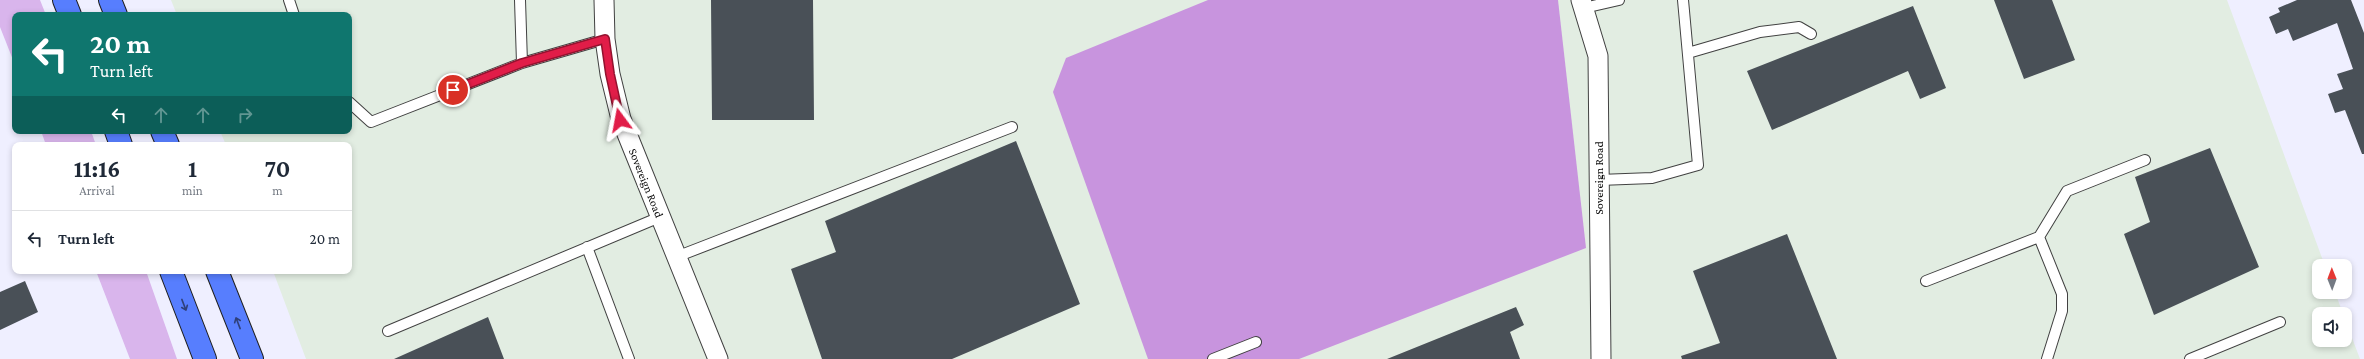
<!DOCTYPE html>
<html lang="en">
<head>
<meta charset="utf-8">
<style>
  :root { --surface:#fff; --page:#f6f6f7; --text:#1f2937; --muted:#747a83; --line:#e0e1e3 }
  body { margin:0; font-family:"Crimson Pro",serif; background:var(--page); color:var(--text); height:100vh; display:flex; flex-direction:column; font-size:15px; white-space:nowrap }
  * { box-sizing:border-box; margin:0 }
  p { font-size:13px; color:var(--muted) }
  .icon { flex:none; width:22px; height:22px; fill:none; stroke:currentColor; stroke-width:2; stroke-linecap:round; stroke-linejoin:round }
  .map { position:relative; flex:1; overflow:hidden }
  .side { position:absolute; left:12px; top:142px; width:340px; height:132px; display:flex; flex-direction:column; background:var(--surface); border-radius:8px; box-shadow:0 2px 6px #0003 }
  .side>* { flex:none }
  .hud { position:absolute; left:12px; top:12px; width:340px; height:122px; border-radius:8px; box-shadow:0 2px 6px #0003; background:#0f766e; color:#fff; overflow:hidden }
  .needle { width:26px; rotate:359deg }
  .controls { position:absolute; left:2312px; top:259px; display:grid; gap:8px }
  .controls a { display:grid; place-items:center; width:40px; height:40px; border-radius:8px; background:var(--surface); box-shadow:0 2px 6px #0003; font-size:20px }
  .pin { position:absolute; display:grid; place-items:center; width:34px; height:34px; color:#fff; margin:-17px; border:2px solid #fff; border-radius:50%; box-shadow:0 1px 4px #0007 }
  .me { position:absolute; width:44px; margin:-22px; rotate:347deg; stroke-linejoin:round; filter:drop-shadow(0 0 3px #0008) }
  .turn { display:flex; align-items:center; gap:14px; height:84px; padding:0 12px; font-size:18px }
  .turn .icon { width:52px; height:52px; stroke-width:2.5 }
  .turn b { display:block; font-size:28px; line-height:34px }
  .lanes { display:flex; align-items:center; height:38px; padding:0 12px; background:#0003; justify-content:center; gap:20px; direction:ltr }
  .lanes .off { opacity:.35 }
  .eta { display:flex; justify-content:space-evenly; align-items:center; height:68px; text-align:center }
  .eta b { font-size:24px; font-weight:700; line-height:28px }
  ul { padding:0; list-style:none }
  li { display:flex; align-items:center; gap:12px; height:56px; padding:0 12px; border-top:1px solid var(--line) }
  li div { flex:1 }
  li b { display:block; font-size:15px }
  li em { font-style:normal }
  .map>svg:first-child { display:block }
  .industrial { fill:#e2ede2 }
  .green { fill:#d9b5ec }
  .forest { fill:#c894de }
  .building { fill:#495057 }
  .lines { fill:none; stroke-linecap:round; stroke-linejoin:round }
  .service-casing { stroke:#414141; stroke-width:12 }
  .minor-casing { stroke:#414141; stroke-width:21 }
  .trunk-casing { stroke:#1f1f1f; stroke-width:24 }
  .service { stroke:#fff; stroke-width:10 }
  .minor { stroke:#fff; stroke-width:19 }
  .trunk { stroke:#577efe; stroke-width:22 }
  .oneway { stroke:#2f407a }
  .route-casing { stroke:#92132f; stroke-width:10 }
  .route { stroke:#e11d48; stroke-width:7 }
  .labels { text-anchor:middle; stroke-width:4; stroke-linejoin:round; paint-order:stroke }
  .street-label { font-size:12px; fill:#0e0e0e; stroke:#fff }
</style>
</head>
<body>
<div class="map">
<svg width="2364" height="359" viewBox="0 0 2364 359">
  <rect width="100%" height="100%" fill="#efefff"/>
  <path class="industrial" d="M171,0H2227L2325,266H2319V292H2335L2343,314H2319V340H2345V319L2360,359H306L273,271H349V145H226L220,131H349V15H177Z"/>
  <path class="green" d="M0,0H40L46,15H15V65L0,27Z
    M41,131H91L96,145H46Z
    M96,271H146L177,359H130Z"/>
  <path class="forest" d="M1208,0H1558L1586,248L1299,359H1148L1053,92L1066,58Z"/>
  <path class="building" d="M711,0H813L814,120H712Z
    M1994,0H2052L2075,60L2024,79Z
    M2297,0H2351L2364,33V154H2362L2345,110L2335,113L2328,94L2343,89L2337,74L2353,69L2337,23L2293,41L2288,29L2276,34L2269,17L2280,12L2278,8Z
    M1913,6L1946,88L1920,99L1908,71L1772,130L1747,71Z
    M1016,141L1080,304L952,359H822L791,269L836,252L825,221Z
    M2210,148L2259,267L2154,315L2124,234L2150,222L2135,177Z
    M1787,234L1837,359H1682L1681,356L1720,343L1693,271Z
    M25,281L38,312L0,330V292Z
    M1516,307L1524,325L1510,332L1520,359H1387Z
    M488,317L504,359H394Z"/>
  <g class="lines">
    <g class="service-casing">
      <path id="service" d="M289,0L294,15
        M520,0L522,63
        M1584,8L1619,0
        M1688,53L1760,32L1799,27L1811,34
        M349,102L371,122L522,63L605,39
        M1599,180L1652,178L1698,165L1683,0
        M2039,237L2067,191L2145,160
        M587,247L629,359
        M676,257L1012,127
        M1926,281L2039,237L2062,294V311L2047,359
        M388,331L660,217
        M1213,359L1256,342
        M2190,359L2280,322"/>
    </g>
    <g class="minor-casing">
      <path id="minor" d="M604,0L605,39L610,74L621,119L718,359
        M1581,0L1598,56L1601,359"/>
    </g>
    <g class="trunk-casing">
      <path id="trunk" d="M64,0L70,15
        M110,0L116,15
        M116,131L121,145
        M162,131L168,145
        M171,271L205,359
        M217,271L252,359"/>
    </g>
    <use href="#service" class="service"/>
    <use href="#minor" class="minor"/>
    <use href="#trunk" class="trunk"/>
  </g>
  <defs><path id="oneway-shaft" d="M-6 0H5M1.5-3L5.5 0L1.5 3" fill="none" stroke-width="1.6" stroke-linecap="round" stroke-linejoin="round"/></defs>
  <g class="oneway">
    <use href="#oneway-shaft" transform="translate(184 305) rotate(69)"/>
    <use href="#oneway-shaft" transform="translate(238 323) rotate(-111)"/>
  </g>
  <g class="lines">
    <g class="route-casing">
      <path id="route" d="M453,90L522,63L605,39L610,74L620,120"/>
    </g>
    <use href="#route" class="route"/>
  </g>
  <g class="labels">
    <g class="street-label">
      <text transform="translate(1599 178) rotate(-90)" y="4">Sovereign Road</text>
      <text transform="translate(646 183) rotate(68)" y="4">Sovereign Road</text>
    </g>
  </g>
</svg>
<div class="controls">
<a><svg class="needle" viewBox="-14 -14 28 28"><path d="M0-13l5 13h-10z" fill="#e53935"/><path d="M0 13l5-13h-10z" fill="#747a83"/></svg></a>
<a><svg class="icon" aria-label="sound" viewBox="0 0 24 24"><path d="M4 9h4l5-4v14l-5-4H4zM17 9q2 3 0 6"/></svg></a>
</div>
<div class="pin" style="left:453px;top:90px;background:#d93025"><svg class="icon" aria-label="arrive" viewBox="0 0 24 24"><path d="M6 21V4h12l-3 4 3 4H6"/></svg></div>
<svg class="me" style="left:620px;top:120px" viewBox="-20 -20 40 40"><path d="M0-17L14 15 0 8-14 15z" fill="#e11d48" stroke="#fff" stroke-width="4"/></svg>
<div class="hud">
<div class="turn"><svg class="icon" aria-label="left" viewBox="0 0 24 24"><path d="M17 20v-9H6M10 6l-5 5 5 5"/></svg><div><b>20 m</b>Turn left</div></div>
<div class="lanes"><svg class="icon" aria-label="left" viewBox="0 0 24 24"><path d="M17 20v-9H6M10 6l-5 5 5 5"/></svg><svg class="icon off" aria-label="ahead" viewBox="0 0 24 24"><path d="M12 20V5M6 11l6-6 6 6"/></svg><svg class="icon off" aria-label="ahead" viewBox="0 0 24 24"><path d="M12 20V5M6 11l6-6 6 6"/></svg><svg class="icon off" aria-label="right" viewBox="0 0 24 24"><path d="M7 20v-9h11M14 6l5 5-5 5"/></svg></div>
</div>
<section class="side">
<div class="eta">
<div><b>11:16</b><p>Arrival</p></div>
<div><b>1</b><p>min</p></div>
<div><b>70</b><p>m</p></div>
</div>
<ul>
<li><svg class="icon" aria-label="left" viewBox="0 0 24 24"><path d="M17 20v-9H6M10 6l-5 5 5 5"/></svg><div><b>Turn left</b></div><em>20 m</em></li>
</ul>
</section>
</div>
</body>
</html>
